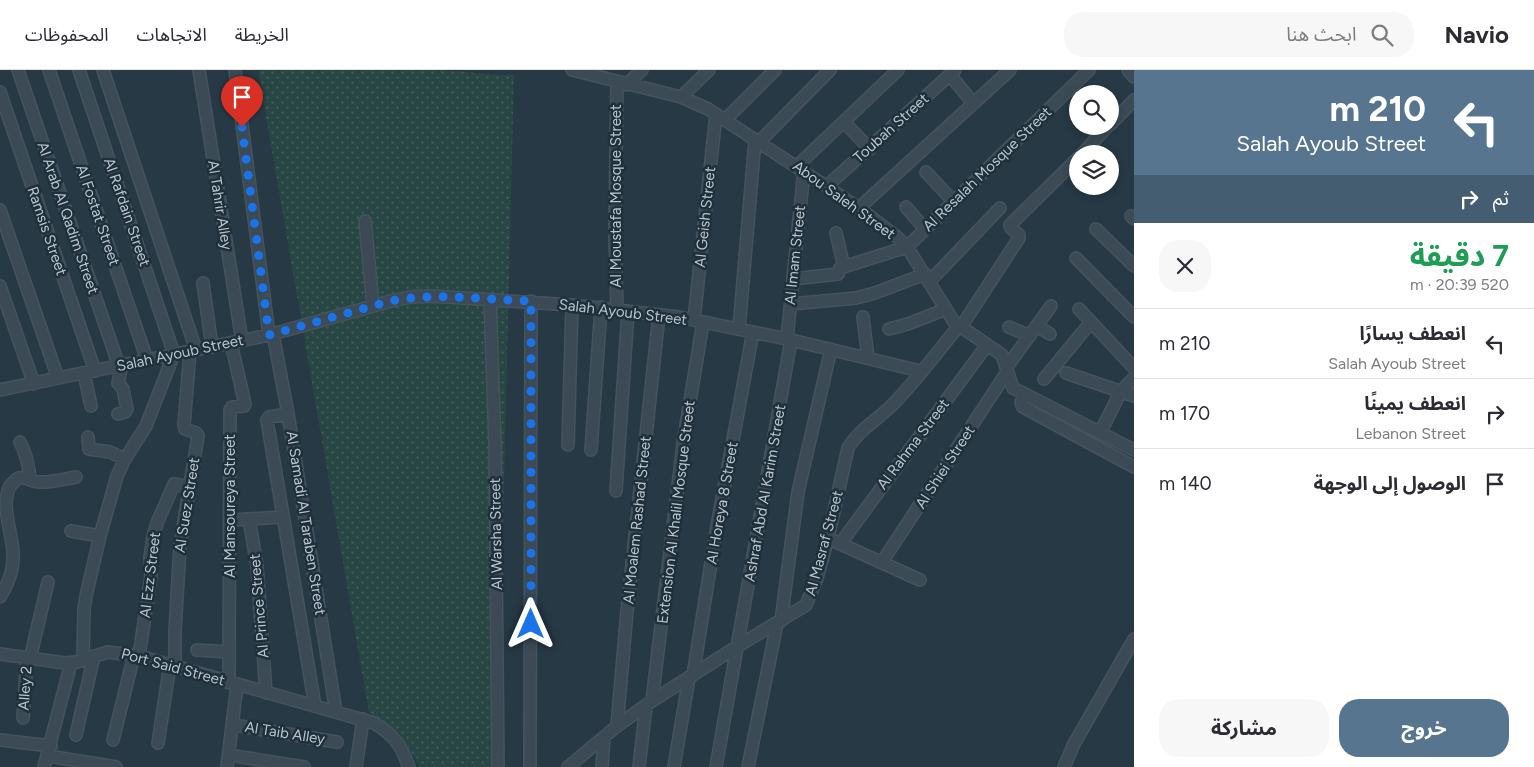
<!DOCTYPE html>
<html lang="ar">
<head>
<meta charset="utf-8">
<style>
  :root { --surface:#fff; --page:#f7f7f7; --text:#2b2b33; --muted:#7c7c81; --line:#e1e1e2; --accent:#57758e }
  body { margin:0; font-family:Figtree,"Noto Sans Arabic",sans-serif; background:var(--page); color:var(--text); direction:rtl; height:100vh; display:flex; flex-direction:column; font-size:19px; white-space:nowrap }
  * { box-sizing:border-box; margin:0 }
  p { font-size:16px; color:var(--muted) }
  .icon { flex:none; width:28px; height:28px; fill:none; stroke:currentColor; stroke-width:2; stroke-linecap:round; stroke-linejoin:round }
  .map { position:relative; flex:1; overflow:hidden; direction:ltr }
  .side { display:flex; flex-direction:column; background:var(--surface); width:400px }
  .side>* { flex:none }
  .guide { background:#57758e; color:#fff; overflow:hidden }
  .fabs { position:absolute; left:1069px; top:15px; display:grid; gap:10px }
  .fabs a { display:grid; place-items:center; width:50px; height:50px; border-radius:50%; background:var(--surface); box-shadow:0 2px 8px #0003; font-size:25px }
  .pin { position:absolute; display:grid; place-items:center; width:42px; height:42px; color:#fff; margin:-51px -21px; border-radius:50% 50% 50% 0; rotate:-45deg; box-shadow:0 0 5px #0007 }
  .pin .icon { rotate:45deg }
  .me { position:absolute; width:55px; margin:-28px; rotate:0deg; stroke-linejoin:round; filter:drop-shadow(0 0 4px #0008) }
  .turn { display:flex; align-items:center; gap:18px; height:105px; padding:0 25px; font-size:22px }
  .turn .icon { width:65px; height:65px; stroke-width:2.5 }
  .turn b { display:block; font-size:35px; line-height:42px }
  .then { display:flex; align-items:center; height:48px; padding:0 25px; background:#0003; gap:10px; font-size:19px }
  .round { display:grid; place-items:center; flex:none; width:52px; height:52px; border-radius:20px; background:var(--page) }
  .overview { display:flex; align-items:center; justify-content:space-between; height:85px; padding:0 25px }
  h1 { font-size:30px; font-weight:700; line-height:38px; color:#1e9e55 }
  .cta { display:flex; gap:10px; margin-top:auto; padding:10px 25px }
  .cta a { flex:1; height:58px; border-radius:20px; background:var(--accent); color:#fff; font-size:20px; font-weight:700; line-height:58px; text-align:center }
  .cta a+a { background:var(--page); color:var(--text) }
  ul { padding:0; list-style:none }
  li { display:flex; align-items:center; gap:15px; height:70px; padding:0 25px; border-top:1px solid var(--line) }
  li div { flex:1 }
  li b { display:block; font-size:19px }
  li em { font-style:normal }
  header { display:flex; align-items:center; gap:30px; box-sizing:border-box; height:70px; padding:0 25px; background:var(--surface); border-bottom:1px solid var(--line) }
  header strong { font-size:24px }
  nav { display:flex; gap:28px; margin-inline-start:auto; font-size:18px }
  .search { width:350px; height:45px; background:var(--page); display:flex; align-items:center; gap:12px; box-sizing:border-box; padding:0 18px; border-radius:20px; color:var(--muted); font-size:19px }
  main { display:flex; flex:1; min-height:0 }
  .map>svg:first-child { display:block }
  .grass { fill:url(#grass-dots) }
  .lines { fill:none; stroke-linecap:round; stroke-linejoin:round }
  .street-casing { stroke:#44545e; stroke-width:14 }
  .street { stroke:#3b4a54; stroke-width:11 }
  .route { stroke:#1a73e8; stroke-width:9; stroke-dasharray:0 16.2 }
  .labels { text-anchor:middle; stroke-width:5; stroke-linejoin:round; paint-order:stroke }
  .street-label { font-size:15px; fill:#b8c5ce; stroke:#1f303a }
</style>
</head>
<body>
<header>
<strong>Navio</strong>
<div class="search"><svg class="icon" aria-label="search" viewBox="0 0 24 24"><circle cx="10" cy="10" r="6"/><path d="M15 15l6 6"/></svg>ابحث هنا</div>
<nav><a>الخريطة</a><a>الاتجاهات</a><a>المحفوظات</a></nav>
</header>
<main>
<section class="side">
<div class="guide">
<div class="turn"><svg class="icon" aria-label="left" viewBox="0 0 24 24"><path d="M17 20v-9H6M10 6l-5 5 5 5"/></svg><div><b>210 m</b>Salah Ayoub Street</div></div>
<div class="then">ثم<svg class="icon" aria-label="right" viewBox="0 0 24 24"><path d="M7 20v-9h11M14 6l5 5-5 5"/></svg></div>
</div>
<div class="overview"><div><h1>7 دقيقة</h1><p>520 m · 20:39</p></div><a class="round"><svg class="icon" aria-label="close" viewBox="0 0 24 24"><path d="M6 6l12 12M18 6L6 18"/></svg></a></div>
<ul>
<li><svg class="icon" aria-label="left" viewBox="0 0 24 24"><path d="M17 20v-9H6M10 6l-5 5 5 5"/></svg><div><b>انعطف يسارًا</b><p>Salah Ayoub Street</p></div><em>210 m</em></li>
<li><svg class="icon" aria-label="right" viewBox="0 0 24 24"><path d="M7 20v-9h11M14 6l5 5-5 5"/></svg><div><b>انعطف يمينًا</b><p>Lebanon Street</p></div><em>170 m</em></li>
<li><svg class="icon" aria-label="arrive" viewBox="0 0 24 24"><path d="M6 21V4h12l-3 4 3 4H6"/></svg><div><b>الوصول إلى الوجهة</b></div><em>140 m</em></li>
</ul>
<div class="cta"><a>خروج</a><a>مشاركة</a></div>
</section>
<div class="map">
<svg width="1134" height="697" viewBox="0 0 1134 697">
  <defs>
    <pattern id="grass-dots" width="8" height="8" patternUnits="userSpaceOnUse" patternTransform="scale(1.25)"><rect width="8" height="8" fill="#284643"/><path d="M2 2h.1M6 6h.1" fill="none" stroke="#455f5d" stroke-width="1.8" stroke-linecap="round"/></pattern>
  </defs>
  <rect width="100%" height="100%" fill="#263945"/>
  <path class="grass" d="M258,0H441L501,5L514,4L497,697H420L399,663L369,643Z"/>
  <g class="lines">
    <g class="street-casing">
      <path id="street" d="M18,0L119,296
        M49,0L147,290
        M79,0L174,284L146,356L125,389L117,406L100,466L86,526L84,539L83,590
        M103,0L196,280
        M199,0L242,271
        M235,0L269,265
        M572,0L681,27L708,39L859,138L897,167L907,177L954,252L1002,285L1013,318L1134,380
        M1128,0L1134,7
        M950,5L973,33
        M617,12L615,164L617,239
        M626,15L642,0
        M0,22L95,301
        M681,27L709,0
        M726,49L775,0
        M844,52L870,79
        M1110,55L1134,30
        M759,72L830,0
        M1082,84L1108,56
        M797,96L898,0
        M926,102L954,132
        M827,116L955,0
        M906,137L925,159
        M859,138L1010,0
        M0,140L58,308
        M1131,146L1134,149
        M365,151L373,236
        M1096,159L1134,196
        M836,163L844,197
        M1076,188L1134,247
        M793,209L838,204L840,198L907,177L1089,0
        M929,212L1000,138
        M203,213L212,277
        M0,216L34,314
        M490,230L495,375L498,697
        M791,234L856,228L875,223L925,204
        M1079,239L1134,298
        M863,247L868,288
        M694,250L716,44
        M1037,256L1050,264
        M961,257L1019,168V165L1011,158L1010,155L1078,88
        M1009,257L1030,266
        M739,259L755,70
        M889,259L908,254L946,239
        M273,264L288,344L336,642
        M787,269L804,100
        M1006,298L1051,236
        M84,303L91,336
        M1066,303L1134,326
        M1044,309L1091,252
        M0,320L269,265L391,231L411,227L431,226L572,235L679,247L787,269L920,301
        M1024,324L1021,333L1023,337L1134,397
        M118,344L125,342L127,339L123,319L118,313L122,295
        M288,344L269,347L267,350L315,636
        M1100,363L1121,321L1134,308
        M88,367L89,379L110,382L125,389
        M20,372C27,385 29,396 30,410
        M568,375L572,235
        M591,380L601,237
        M616,421L628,241
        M249,449L257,496L266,623
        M231,450L282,447
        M71,461L100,466
        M834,471L920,510
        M840,474L987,275
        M882,492L1007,302
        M0,527C9,513 14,499 13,483C12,460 0,436 10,416C13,413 16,409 19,408C26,406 32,412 38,412C50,413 64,409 76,407
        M781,551L798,422L831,279
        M197,580L229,582
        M0,584L65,593L77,592L108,582L139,586L374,653C394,665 401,675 409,697
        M139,586L151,506L150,487L153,467L157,453L174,414L190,417
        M30,589L48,512
        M175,597V561L180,476L198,366L196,363L185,359L184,355L190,281
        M693,605L717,456L753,262
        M229,613L230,340L232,337L244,336L245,334L231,273
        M652,631L683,374L703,252
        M23,648L27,588
        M233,655L337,672
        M617,656L627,541L659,245
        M76,665L94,586
        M0,670L51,676
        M113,670L134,585
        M158,673L170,595
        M229,685L304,697
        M48,686L116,697
        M44,697L71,593
        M227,697L237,615
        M356,697L363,649
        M530,697L531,231
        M568,697L617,656L652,631L738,576L806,535L817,508L828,468L848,378C858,361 874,352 889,338C913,315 937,282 959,256
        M602,697L604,667
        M639,697L646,636
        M674,697L689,608
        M716,697L791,270
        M748,697L777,554
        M1064,697L1074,674L1134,569"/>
    </g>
    <use href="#street" class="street"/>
  </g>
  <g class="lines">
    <path class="route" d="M242,57L269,265L391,231C437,222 484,230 531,231V554"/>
  </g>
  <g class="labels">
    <g class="street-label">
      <text transform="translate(891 58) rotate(-42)" y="5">Toubah Street</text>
      <text transform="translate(987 99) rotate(-44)" y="5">Al Resalah Mosque Street</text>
      <text transform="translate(616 126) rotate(-90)" y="5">Al Moustafa Mosque Street</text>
      <text transform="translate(844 130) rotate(36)" y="5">Abou Saleh Street</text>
      <text transform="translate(220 135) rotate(81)" y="5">Al Tahrir Alley</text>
      <text transform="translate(127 142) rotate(71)" y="5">Al Rafdain Street</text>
      <text transform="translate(98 145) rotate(71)" y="5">Al Fostat Street</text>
      <text transform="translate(705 147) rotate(-84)" y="5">Al Geish Street</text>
      <text transform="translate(68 148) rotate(71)" y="5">Al Arab Al Qadim Street</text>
      <text transform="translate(47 161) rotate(71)" y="5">Ramsis Street</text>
      <text transform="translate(795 185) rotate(-84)" y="5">Al Imam Street</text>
      <text transform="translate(623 242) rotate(7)" y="5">Salah Ayoub Street</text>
      <text transform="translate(180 283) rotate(-12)" y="5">Salah Ayoub Street</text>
      <text transform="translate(913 374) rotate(-53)" y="5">Al Rahma Street</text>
      <text transform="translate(945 397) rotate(-57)" y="5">Al Shiei Street</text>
      <text transform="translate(765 423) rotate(-80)" y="5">Ashraf Abd Al Karim Street</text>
      <text transform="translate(722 433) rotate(-80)" y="5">Al Horeya 8 Street</text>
      <text transform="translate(187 435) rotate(-81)" y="5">Al Suez Street</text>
      <text transform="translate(230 436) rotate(-90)" y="5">Al Mansoureya Street</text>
      <text transform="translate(676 442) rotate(-83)" y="5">Extension Al Khalil Mosque Street</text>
      <text transform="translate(637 450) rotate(-84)" y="5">Al Moalem Rashad Street</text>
      <text transform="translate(306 453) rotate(81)" y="5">Al Samadi Al Taraben Street</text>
      <text transform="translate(496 464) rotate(-91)" y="5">Al Warsha Street</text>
      <text transform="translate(824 473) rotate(-75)" y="5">Al Masraf Street</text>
      <text transform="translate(150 505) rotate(-83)" y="5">Al Ezz Street</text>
      <text transform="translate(259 536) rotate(-95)" y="5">Al Prince Street</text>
      <text transform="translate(173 597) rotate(15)" y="5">Port Said Street</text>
      <text transform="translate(25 618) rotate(-86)" y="5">Alley 2</text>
      <text transform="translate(285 663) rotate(9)" y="5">Al Taib Alley</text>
    </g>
  </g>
</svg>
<div class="fabs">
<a><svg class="icon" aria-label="search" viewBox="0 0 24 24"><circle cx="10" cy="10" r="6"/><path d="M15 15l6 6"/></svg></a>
<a><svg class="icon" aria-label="layers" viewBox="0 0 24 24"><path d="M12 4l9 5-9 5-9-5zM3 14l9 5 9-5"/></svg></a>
</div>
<div class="pin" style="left:242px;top:57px;background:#d93025"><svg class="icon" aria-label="arrive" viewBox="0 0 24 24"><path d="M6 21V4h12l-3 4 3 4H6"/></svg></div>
<svg class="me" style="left:531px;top:554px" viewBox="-20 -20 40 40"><path d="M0-17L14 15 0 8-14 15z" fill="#1a73e8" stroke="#fff" stroke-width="4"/></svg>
</div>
</main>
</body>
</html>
